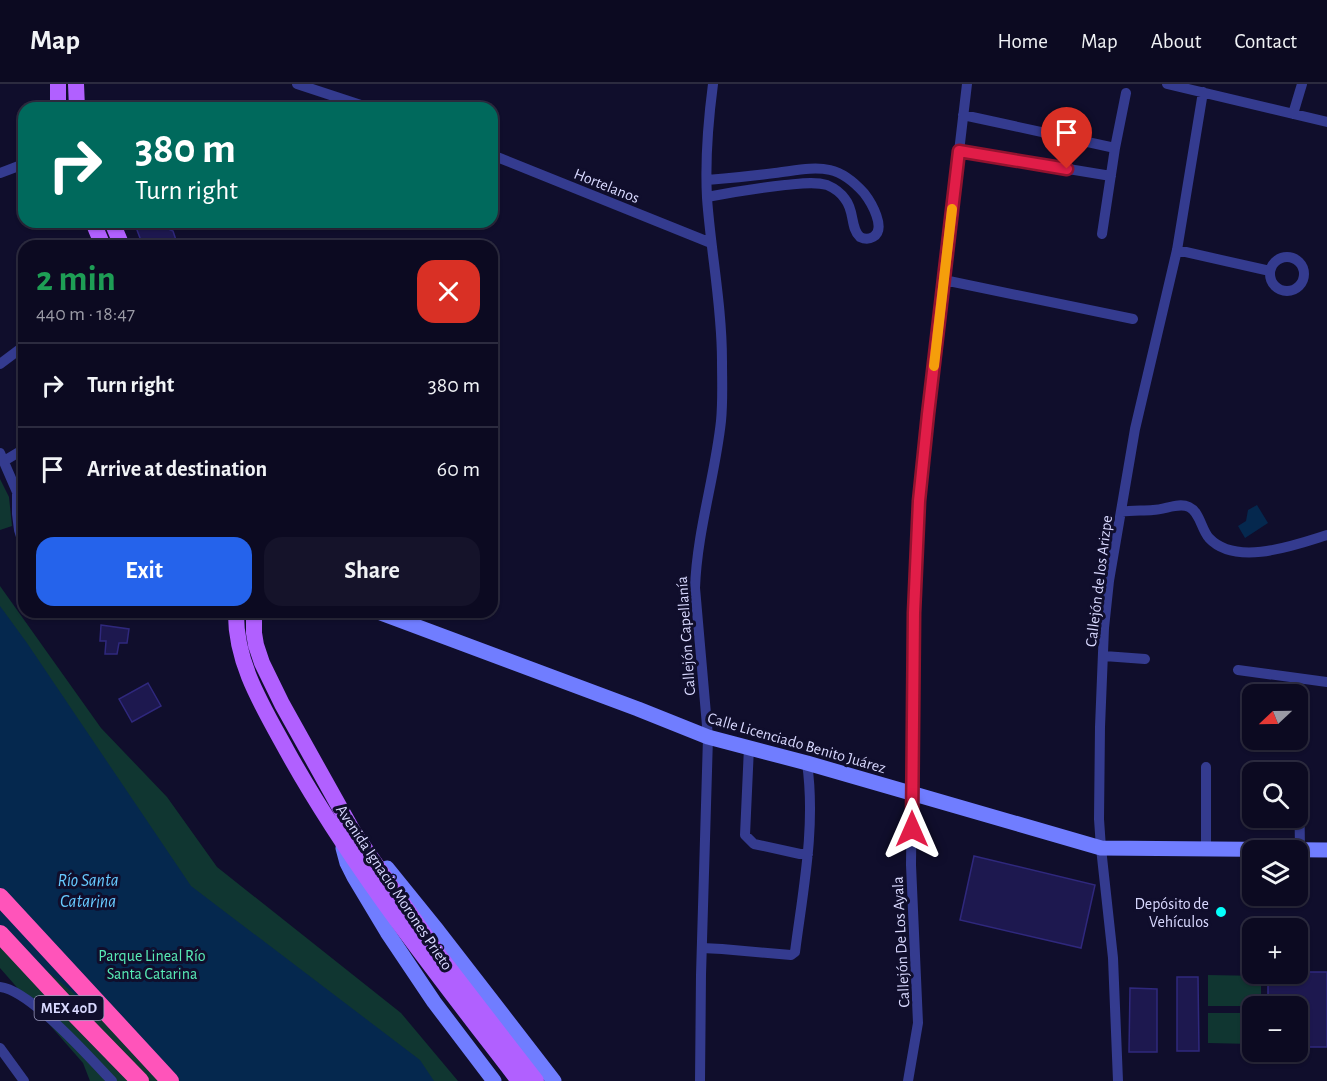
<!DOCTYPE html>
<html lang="en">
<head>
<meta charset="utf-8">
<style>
  :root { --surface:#0c0a21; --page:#15132a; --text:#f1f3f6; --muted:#9a9aa5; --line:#2c2b3f; --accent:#2563eb }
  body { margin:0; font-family:"Alegreya Sans",sans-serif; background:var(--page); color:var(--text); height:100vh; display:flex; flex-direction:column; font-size:22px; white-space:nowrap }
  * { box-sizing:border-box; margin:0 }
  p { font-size:20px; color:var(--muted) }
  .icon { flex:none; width:33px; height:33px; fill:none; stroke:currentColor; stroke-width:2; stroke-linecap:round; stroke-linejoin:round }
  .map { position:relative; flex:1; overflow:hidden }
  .drawer { position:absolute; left:18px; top:156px; width:480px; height:378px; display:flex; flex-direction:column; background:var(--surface); border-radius:18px; box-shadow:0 2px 4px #0004,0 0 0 2px var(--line) }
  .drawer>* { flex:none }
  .banner { position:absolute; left:18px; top:18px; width:480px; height:126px; border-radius:18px; box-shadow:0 2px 4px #0004,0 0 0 2px var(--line); background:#00695c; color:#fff; overflow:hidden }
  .needle { width:39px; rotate:248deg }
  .controls { position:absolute; left:1242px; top:600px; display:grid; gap:12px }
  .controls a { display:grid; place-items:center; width:66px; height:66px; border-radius:12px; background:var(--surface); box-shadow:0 2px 4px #0004,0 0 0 2px var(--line); font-size:30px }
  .pin { position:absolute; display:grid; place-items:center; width:51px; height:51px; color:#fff; margin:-62px -26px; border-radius:50% 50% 50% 0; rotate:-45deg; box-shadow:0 0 6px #0007 }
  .pin .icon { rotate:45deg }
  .me { position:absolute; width:66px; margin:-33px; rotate:0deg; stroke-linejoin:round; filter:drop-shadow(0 0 4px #0008) }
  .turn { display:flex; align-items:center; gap:21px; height:126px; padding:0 18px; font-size:27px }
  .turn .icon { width:78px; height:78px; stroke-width:2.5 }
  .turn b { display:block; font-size:42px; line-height:51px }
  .round { display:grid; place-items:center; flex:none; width:63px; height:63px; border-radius:18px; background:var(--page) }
  .headline { display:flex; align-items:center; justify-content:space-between; height:102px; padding:0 18px }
  h1 { font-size:36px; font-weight:700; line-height:45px; color:#1e9e55 }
  .cta { display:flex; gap:12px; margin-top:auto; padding:12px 18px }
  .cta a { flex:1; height:69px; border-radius:18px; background:var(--accent); color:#fff; font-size:24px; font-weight:700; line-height:69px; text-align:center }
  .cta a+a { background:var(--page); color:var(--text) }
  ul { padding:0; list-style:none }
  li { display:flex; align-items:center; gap:18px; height:84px; padding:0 18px; border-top:2px solid var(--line) }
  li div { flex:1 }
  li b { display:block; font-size:22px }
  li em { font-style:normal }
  header { display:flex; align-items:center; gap:36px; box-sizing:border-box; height:84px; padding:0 30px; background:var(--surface); border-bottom:2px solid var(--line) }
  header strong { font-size:28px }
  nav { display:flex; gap:33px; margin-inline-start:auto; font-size:21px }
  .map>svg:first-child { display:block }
  .green { fill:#103631 }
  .water { fill:#05284e }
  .building { fill:#1d184f; stroke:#2f287d; stroke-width:1.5 }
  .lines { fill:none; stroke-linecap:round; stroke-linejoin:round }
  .street { stroke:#343b8f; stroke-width:10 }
  .secondary { stroke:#707dff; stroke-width:15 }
  .primary { stroke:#b160ff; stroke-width:16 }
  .highway { stroke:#ff54ba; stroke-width:18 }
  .route-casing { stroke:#92132f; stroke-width:15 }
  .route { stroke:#e11d48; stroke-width:10 }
  .slow { stroke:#f59e0b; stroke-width:10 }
  .poi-dot { fill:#05fffb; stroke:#100e2c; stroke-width:2 }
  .labels { text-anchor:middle; stroke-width:6; stroke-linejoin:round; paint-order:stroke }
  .shield { fill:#100e2c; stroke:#9d9cc0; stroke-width:1.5 }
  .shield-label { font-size:15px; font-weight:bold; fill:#d9d9ff }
  .street-label { font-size:16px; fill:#d9d9ff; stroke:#100e2c }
  .poi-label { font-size:16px; fill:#d9d9ff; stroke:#100e2c; text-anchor:end }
  .park-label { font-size:16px; fill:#58ecb6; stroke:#100e2c }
  .water-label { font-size:18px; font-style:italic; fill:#67caff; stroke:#100e2c }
</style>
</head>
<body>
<header>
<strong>Map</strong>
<nav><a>Home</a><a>Map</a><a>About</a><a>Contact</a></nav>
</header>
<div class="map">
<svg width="1327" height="997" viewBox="0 0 1327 997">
  <rect width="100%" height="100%" fill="#100e2c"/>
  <path class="green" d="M0,395L9,413L12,442L0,446Z
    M0,502L101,644L167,713L217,783L401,929L458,997H90L83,979L0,884Z
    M1208,891L1261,892V922H1208Z
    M1208,929H1252V960L1208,959Z"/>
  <path class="water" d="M1257,421L1268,439L1245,454L1238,442L1246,437L1248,426Z
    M0,522L27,559L191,802L420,976L434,997H177L0,847Z"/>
  <path class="building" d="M134,138H152L173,147L178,162H143Z
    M101,541L129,545L127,559H119L117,570H105L106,557H100Z
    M148,599L161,622L132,638L119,615Z
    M974,772L1095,801L1081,864L960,836Z
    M1309,888H1327V963H1308V922H1268V890H1309Z
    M1177,893H1198L1199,967H1177Z
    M1130,904L1157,905V968H1129Z"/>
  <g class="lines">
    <path class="street" d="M297,0L370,24
      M1167,0L1327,38
      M1293,30L1302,0
      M963,31L1115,64
      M959,67L1111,92
      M492,71L711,159
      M0,89L24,80
      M707,96C730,94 753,92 775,89C793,87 813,82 830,86C844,89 855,99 864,109C871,118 887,145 873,153C868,156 864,155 860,153C850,144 855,127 845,115C841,109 834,104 827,101C814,97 798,100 785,101C759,104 733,108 707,113
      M1102,150L1115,64L1126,9
      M1177,166L1270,187
      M1270 190a17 17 0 1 1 34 0a17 17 0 1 1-34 0Z
      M944,196L1133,235
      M0,280L24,262
      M0,369L17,408V430L19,446L24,462
      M4,377L24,365
      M1121,428C1132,426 1142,427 1153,426C1165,426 1178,418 1189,423C1200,428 1201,445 1209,454C1236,483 1295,461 1327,451
      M1104,572L1145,575
      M1238,586L1327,598
      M749,663L745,751L754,760L800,770H808
      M1299,696L1300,766
      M1206,765V683
      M702,864L722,865L791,871L795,868C803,806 816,742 807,679
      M0,903C30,906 90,974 112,997
      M0,964L24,997
      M700,997L701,891L708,653L695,504C697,447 715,393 721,337C723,317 722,297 722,277C722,222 711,169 707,114C705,76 708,38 713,0
      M908,997L918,939L911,781L914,529L919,417L928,330L967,0
      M1118,997L1113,874L1101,764L1099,735L1100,643L1104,544L1109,497L1135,345L1177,166L1203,8"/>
    <path class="secondary" d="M378,528L638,625L708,653L807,679L1101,764L1327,766
      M343,764L347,779L354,793L387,848L434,918L494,997
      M387,784L438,847L554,997"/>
    <path class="primary" d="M58,0V24
      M76,0L77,24
      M93,138L103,162
      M112,138L122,162
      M236,528C235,579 263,623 287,667C352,784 437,890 519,997
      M254,528V549L256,561L262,579L282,620L354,749L441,874L536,997"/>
    <path class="highway" d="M0,813L170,997
      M0,850L66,921L140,997"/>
  </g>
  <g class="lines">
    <g class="route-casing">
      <path id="route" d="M912,745L914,529L919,417L928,330L959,67L1067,85"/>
    </g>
    <use href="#route" class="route"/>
    <path class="slow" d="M934,282L952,125"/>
  </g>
  <circle class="poi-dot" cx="1221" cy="828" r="6"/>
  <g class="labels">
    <rect class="shield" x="34.5" y="912" width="69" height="24" rx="4.5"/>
    <g class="shield-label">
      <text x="69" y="929">MEX 40D</text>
    </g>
    <g class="street-label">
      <text transform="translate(607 101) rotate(22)" y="6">Hortelanos</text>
      <text transform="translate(1098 497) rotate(-83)" y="6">Callejón de los Arizpe</text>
      <text transform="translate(685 552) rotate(-94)" y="6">Callejón Capellanía</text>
      <text transform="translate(797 658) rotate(16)" y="6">Calle Licenciado Benito Juárez</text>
      <text transform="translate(395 803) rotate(56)" y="6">Avenida Ignacio Morones Prieto</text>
      <text transform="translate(900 858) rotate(-93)" y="6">Callejón De Los Ayala</text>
    </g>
    <g class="poi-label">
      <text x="1209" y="825">Depósito de<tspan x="1209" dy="18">Vehículos</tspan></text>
    </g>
    <g class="park-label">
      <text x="152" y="877">Parque Lineal Río<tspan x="152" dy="18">Santa Catarina</tspan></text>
    </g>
    <g class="water-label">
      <text x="88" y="802">Río Santa<tspan x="88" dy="21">Catarina</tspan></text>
    </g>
  </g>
</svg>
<div class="controls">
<a><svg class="needle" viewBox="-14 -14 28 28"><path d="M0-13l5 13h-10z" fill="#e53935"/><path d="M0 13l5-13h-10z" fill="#9a9aa5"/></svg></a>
<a><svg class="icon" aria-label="search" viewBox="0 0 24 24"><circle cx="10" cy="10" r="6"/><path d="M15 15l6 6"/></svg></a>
<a><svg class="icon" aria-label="layers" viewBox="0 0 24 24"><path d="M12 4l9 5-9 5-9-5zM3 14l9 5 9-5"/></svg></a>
<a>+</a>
<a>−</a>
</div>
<div class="pin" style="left:1067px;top:85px;background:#d93025"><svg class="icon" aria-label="arrive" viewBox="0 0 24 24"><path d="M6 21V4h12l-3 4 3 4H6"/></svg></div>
<svg class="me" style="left:912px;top:745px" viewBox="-20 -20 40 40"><path d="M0-17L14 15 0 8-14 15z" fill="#e11d48" stroke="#fff" stroke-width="4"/></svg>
<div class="banner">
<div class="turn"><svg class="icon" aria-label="right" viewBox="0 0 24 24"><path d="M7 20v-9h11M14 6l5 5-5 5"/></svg><div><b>380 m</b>Turn right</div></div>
</div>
<section class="drawer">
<div class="headline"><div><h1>2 min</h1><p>440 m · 18:47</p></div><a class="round" style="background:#d93025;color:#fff"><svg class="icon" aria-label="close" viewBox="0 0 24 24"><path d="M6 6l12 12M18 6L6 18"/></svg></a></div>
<ul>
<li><svg class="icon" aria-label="right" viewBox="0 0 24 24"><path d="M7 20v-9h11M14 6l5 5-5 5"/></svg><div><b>Turn right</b></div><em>380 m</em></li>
<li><svg class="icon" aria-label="arrive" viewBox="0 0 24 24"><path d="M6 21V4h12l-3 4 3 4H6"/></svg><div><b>Arrive at destination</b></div><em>60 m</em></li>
</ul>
<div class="cta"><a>Exit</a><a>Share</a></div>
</section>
</div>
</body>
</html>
